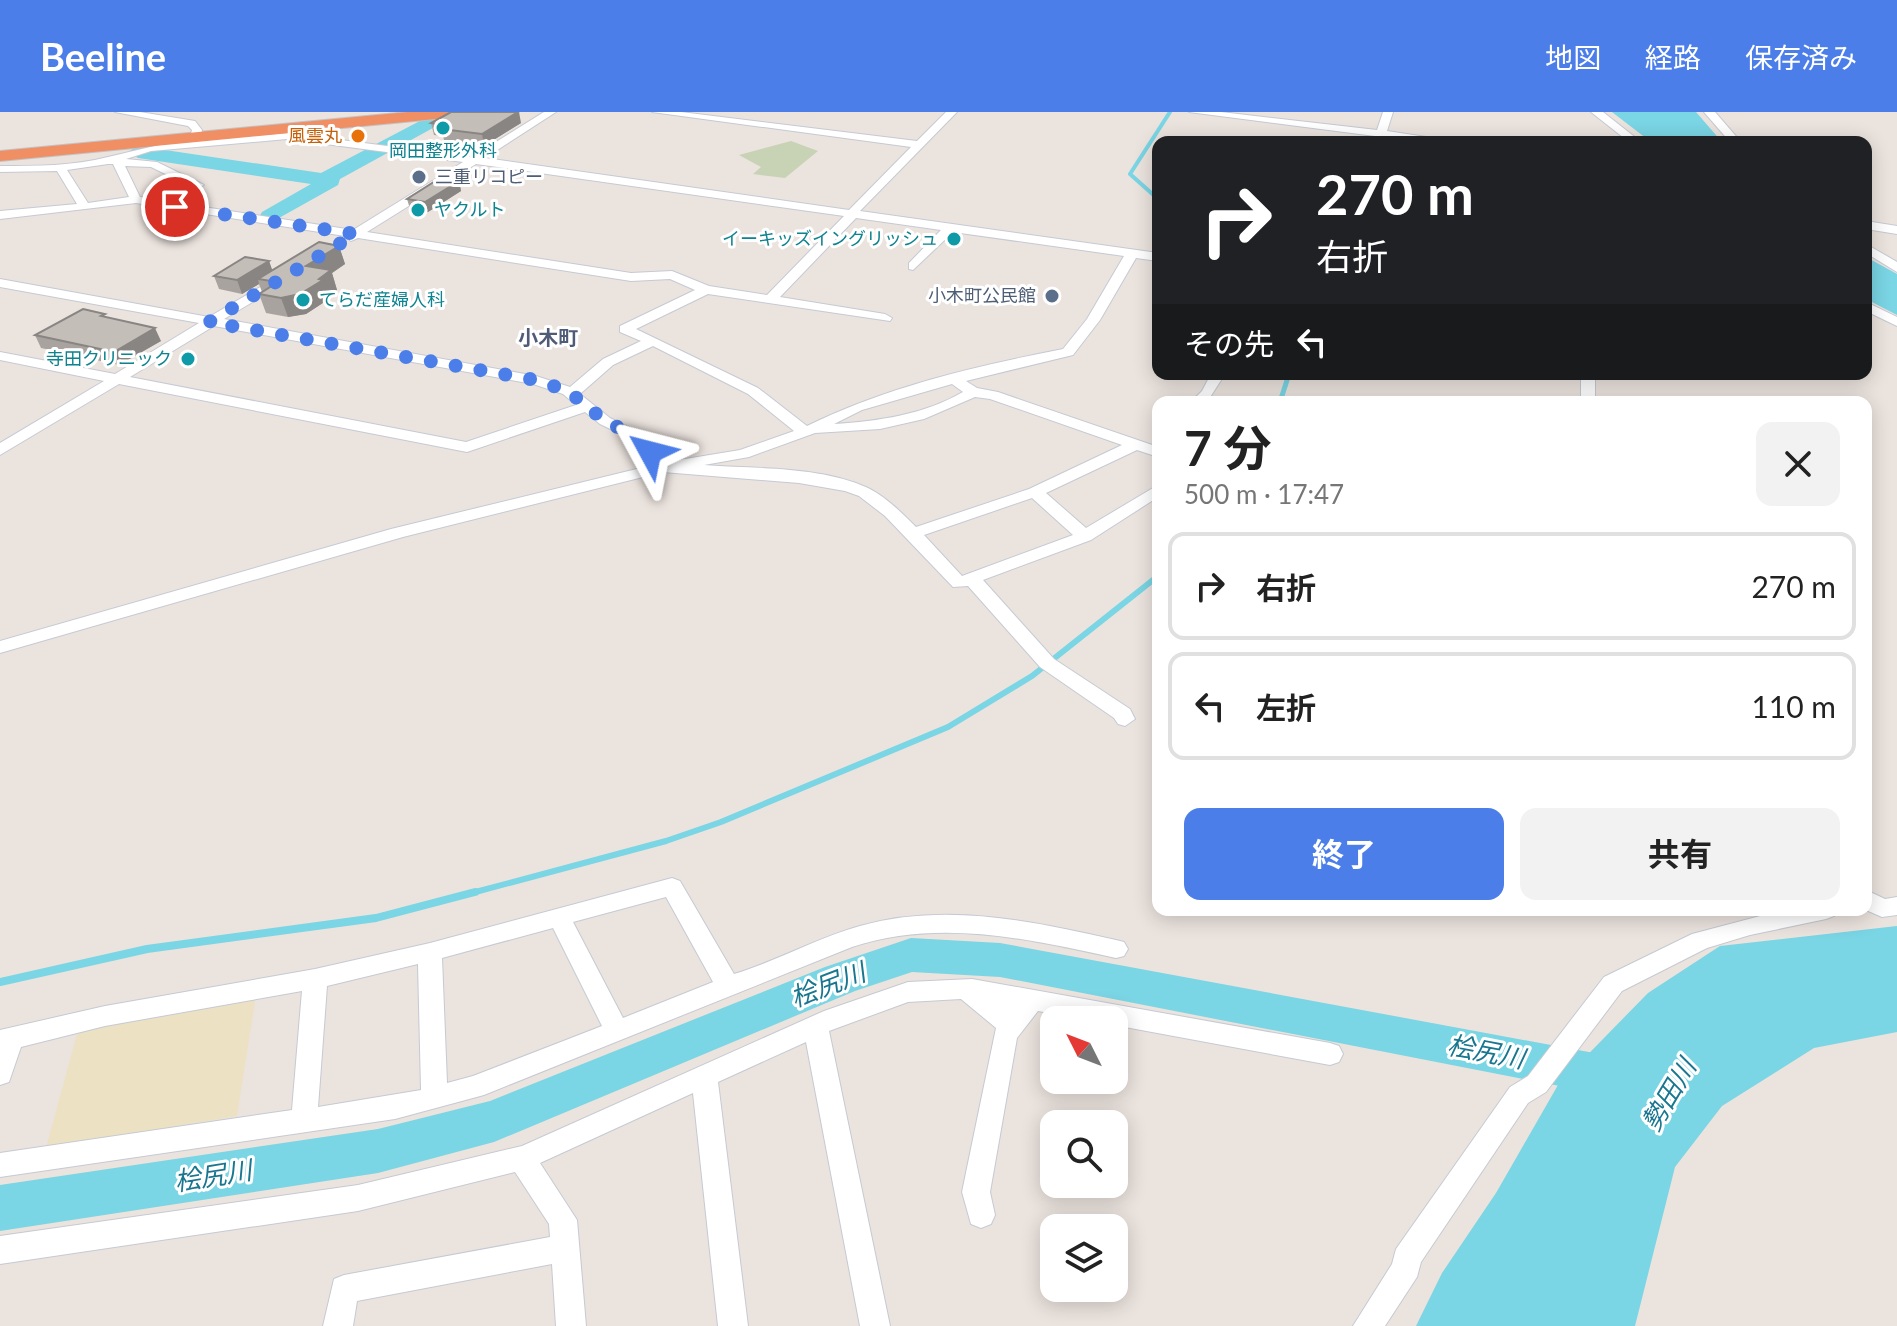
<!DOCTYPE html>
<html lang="ja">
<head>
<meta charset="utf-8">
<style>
  :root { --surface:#fff; --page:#f2f2f2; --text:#222; --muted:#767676; --line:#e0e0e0; --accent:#4c7ee9 }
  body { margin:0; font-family:Lato,"Noto Sans JP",sans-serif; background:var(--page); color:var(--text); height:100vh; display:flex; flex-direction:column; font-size:30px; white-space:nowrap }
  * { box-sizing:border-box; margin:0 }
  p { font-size:26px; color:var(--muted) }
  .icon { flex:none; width:44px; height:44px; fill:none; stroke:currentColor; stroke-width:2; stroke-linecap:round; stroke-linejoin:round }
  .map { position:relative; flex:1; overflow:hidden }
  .side { position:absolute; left:1152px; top:284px; width:720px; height:520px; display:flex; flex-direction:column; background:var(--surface); border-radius:16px; box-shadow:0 4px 20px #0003 }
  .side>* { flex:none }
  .hud { position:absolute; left:1152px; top:24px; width:720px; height:244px; border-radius:16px; box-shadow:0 4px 20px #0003; background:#202124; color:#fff; overflow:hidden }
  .needle { width:52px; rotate:312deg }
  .tools { position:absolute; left:1040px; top:894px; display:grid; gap:16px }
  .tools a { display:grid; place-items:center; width:88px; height:88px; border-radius:16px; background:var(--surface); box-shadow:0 4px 20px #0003; font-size:40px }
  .pin { position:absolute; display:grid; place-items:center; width:68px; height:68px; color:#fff; margin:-34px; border:4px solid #fff; border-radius:50%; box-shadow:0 2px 8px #0007 }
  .me { position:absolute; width:88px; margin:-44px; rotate:308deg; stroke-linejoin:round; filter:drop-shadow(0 0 6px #0008) }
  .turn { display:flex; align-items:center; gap:28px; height:168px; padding:0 32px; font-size:36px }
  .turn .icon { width:104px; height:104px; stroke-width:2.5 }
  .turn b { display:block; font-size:56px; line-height:68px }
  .then { display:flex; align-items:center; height:76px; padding:0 32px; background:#0003; gap:16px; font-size:30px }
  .round { display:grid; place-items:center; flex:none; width:84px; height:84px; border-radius:16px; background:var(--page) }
  .head { display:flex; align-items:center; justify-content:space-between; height:136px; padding:0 32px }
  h1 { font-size:48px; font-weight:700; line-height:60px }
  .action { display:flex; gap:16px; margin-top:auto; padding:16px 32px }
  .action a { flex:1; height:92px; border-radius:16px; background:var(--accent); color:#fff; font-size:32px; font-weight:700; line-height:92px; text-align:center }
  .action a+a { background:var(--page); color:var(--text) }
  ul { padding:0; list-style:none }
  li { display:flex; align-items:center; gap:24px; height:108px; margin:0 16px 12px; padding:0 16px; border:4px solid var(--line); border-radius:16px }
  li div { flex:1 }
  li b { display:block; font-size:30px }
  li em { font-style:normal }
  header { display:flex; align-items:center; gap:48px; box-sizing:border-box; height:112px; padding:0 40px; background:var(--accent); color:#fff }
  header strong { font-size:38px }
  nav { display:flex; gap:44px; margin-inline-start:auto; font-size:28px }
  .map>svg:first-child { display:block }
  .sand { fill:#ede1c3 }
  .cemetery { fill:#c8d3b6 }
  .water { fill:#7ad5e4 }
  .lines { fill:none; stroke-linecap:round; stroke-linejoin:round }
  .stream-far3 { stroke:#7ad5e4; stroke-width:4 }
  .stream-far2 { stroke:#7ad5e4; stroke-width:5 }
  .stream-far1 { stroke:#7ad5e4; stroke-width:6 }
  .stream { stroke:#7ad5e4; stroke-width:8 }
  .river { fill:#7ad5e4; fill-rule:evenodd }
  .minor-casing { stroke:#c5cad3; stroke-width:2 }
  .highway-casing { stroke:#c3c3c3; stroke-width:2 }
  .minor { fill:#fff; fill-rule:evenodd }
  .highway { fill:#f08e64; fill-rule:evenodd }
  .wall { fill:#a9a39f }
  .shaded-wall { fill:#898582 }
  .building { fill:#c4beb9; stroke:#898582; stroke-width:2 }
  .route { stroke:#4c7ee9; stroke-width:14; stroke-dasharray:0 25.2 }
  .culture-dot { fill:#0f9aa8; stroke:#fff; stroke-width:3 }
  .food-dot { fill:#e8710a; stroke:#fff; stroke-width:3 }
  .service-dot { fill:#5c6f8a; stroke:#fff; stroke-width:3 }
  .labels { text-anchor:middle; stroke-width:6; stroke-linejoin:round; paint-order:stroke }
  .far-food-label { font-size:18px; fill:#c56008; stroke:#fff; text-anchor:end }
  .far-culture-label { font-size:18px; fill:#0d838f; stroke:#fff; text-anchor:start }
  .far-service-label { font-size:18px; fill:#4e5e75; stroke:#fff; text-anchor:start }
  .far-quarter-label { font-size:20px; font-weight:bold; fill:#4f5b77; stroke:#fff }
  .near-water-label { font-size:26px; font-style:italic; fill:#19768f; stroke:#fff }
</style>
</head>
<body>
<header>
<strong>Beeline</strong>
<nav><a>地図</a><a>経路</a><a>保存済み</a></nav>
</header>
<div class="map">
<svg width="1897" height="1214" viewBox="0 0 1897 1214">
  <rect width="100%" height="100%" fill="#ebe3de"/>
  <path class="sand" d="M256,883L237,1004L46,1036L78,918Z"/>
  <path class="cemetery" d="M791,29L818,39L785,66L753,62L761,55L739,43Z"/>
  <path class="water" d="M1612,0H1696L1722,30H1651Z
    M1866,145L1897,162V203L1866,187Z
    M1897,814V920L1814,936L1722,994L1675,1055L1635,1214H1416L1442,1161L1496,1081L1558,973L1648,881L1720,834Z"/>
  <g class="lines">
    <path class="stream-far3" d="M1158,87L1130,62L1170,0"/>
    <path class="stream-far2" d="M1280,290L1289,262"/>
    <path class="stream-far1" d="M468,782L666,729L721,710L948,615L1032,564L1158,464"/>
    <path class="stream" d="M0,870L147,837L376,806L475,780"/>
    <path class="river" d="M435,1L442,3L444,7L442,11L340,67L338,73L270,111L262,110L259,105L262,100L311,72L138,46L128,40L138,34L321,61Z
      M911,826L1000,831L1621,946L1637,952L1644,966L1637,980L1621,986L1000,865L912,860L855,879L494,1030L378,1061L0,1119V1073L378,1017L490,989L825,855Z"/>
    <g class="minor-casing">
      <path id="minor" d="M115,0H140L195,9L202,18L200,28L287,21L472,45L544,0H556L485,46L849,98L911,35L652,0H681L917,29L946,0H957L860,99L1158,141V149L1136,146L1100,208L1073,243L966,269L977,276L998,280L1158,335V345L1137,338L1046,381L1086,416L1158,373V385L1091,428L983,468L1054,547L1130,597L1135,607L1125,614L1118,612L1114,606L1040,555L968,474L953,475L885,404L859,384L845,379L799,371L663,360L403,425L0,541V529L391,417L653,353L633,328L600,312L585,300L467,340L119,272L0,343V331L104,269L0,248V240L115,262L199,211L0,175V167L209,205L286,160L292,164L291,167L224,207L536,264L570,275L603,247L641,229L620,220V214L695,178L670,167L631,169L358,126L351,129L345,124L136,91L0,107V99L77,92L57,59L0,60V54C36,54 73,54 108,45C138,38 158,32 189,29L192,18L188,14ZM287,27L463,50L353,118L164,89L204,73L157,50L126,47L151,39ZM108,52H113L129,85L88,91L67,58ZM476,52L844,104L767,183L709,174L672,159L631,161L367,120ZM125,54L151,55L188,73L149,86L140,85ZM856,106L941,118L909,151V157L913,158L953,120L1124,144L1087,207L1063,237C976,254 886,275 807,314L758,276L636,217L708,182L890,209L892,206L885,202L780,185ZM214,214L533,272L563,282L576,293L466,330L130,265ZM653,234L748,282L794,319L740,338L667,350L643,322L610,306L580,282L613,253ZM952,272L963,280C923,303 879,309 834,312L862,298ZM975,285L990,287L1122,333L1029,377L916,415C902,401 886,385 868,376C820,354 756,357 704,353L749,345L815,321L880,317L924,307ZM1032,386L1073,423L962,464L924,423Z
        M1189,0H1221L1377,18L1383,0H1393L1387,19L1459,30L1385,25L1383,30H1373L1375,24Z
        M1591,0H1603L1641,30H1629Z
        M1704,0H1715L1741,30H1730Z
        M1866,109L1897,114V122L1866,117Z
        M1866,132L1897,150V160L1866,141Z
        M1866,190L1897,205V214L1866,199Z
        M1211,262H1225L1207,290H1191L1202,279Z
        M1581,262H1595V290H1581Z
        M672,766L680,769L734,862C777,849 817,826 860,814C945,790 1032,809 1116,828L1124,830L1128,837L1124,844L1116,846C1029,827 939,806 852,835L484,983L395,1007L0,1065V1041L292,998L302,879L105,914L21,935L9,970L0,973V918L105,894L315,857L430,831ZM666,785L713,870L623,906L573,810ZM553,816L602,914L473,964L447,971L442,846ZM418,852L421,978L318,995L327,874Z
        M1866,778L1885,787L1897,785V803L1882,805L1866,798Z
        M1783,798H1838L1834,804L1826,807L1750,823L1707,836L1622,879L1546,980L1528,991L1421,1150L1417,1165L1385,1214H1353L1392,1152L1396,1137L1510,975L1528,964L1604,865L1692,822Z
        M972,867L1330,931L1339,934L1343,942L1339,950L1330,953L1114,913V908H1087L1038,899L1017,926L990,1080L995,1103L991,1112L981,1116L971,1112L962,1080L996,916L961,887L908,890L829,919L890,1214H860L806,930L718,970L748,1214H718L693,981L540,1051L577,1108L586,1214H556L552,1152L357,1189L353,1214H323L334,1167L344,1163L550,1125L549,1112L515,1060L358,1099L0,1152V1124L358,1073L522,1034L824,899L908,870Z"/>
    </g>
    <g class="highway-casing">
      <path id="highway" d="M408,0H464L456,5L0,49V39Z"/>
    </g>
    <use href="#minor" class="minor"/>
    <use href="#highway" class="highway"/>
  </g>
  <path class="wall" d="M431,11H521L484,34L444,28L443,24L434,23Z
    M459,69L461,79L428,100L410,97L407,87Z
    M339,134L345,152L332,161L337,178L328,185L329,187L306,202L288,205L266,201L259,182L262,180L259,172L242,182L219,177L214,164L269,149L272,158Z
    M107,206L161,229L119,253L41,236L35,223Z"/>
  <path class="shaded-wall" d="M519,0L521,11L484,34L482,22Z
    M459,69L461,79L428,100L425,90Z
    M339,134L345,152L332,161L337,178L328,185L329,187L306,202L288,205L281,186L306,154Z
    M269,149L274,163L258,167L259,172L242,182L237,168Z
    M155,216L161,229L119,253L114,240Z"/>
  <path class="building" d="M451,0H518L482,22L441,17L447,14L431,11Z
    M440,66L459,69L425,90L407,87Z
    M319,130L339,134L306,154L331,158L319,167L323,168L300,182L281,186L259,182L278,170L258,167Z
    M245,145L269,149L237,168L214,164Z
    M83,197L105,202L101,204L155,216L114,240L35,223Z"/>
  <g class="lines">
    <path class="route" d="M175,95L356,122L209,210L536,268L568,279L605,309L638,325L650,340"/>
  </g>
  <g class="culture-dot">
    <circle cx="443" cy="16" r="8"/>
    <circle cx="418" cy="98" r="8"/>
    <circle cx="954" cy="127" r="8"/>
    <circle cx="303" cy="188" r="8"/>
    <circle cx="188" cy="247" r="8"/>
  </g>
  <circle class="food-dot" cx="358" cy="24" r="8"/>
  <g class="service-dot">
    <circle cx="419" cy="65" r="8"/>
    <circle cx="1052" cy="184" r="8"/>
  </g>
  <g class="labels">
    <g class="far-food-label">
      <text x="342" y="30">風雲丸</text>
    </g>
    <g class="far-culture-label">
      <text x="443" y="45" text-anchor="middle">岡田整形外科</text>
      <text x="434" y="104">ヤクルト</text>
      <text x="938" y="133" text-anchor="end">イーキッズイングリッシュ</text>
      <text x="319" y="194">てらだ産婦人科</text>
      <text x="172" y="253" text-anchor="end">寺田クリニック</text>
    </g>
    <g class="far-service-label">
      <text x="435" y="71">三重リコピー</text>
      <text x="1036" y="190" text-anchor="end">小木町公民館</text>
    </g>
    <g class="far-quarter-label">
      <text x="548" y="233">小木町</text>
    </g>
    <g class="near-water-label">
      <text transform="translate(828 873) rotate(-21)" y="9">桧尻川</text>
      <text transform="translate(1486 940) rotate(11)" y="9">桧尻川</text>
      <text transform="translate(1669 983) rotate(-59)" y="9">勢田川</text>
      <text transform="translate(213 1064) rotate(-9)" y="9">桧尻川</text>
    </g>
  </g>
</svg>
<div class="tools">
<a><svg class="needle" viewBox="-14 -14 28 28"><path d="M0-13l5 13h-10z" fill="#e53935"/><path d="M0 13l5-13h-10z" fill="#767676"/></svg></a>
<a><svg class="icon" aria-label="search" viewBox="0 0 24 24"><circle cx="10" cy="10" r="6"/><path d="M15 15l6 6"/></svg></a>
<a><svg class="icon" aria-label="layers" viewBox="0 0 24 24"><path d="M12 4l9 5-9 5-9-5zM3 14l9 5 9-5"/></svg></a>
</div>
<div class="pin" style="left:175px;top:95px;background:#d93025"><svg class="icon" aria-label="arrive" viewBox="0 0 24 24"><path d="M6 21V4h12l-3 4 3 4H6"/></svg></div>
<svg class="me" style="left:650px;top:340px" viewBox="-20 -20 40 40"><path d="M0-17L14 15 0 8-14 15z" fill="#4c7ee9" stroke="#fff" stroke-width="4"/></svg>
<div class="hud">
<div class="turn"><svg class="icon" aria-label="right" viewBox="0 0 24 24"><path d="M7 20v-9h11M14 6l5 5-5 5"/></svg><div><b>270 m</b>右折</div></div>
<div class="then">その先<svg class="icon" aria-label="left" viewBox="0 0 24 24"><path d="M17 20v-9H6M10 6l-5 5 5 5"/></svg></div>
</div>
<section class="side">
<div class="head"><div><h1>7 分</h1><p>500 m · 17:47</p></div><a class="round"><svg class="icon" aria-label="close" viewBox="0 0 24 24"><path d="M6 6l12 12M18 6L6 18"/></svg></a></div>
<ul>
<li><svg class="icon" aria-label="right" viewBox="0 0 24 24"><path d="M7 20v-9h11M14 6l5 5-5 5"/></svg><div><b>右折</b></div><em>270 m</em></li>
<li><svg class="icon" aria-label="left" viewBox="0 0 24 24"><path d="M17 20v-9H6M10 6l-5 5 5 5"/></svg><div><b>左折</b></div><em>110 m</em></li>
</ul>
<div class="action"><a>終了</a><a>共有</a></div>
</section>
</div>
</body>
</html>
